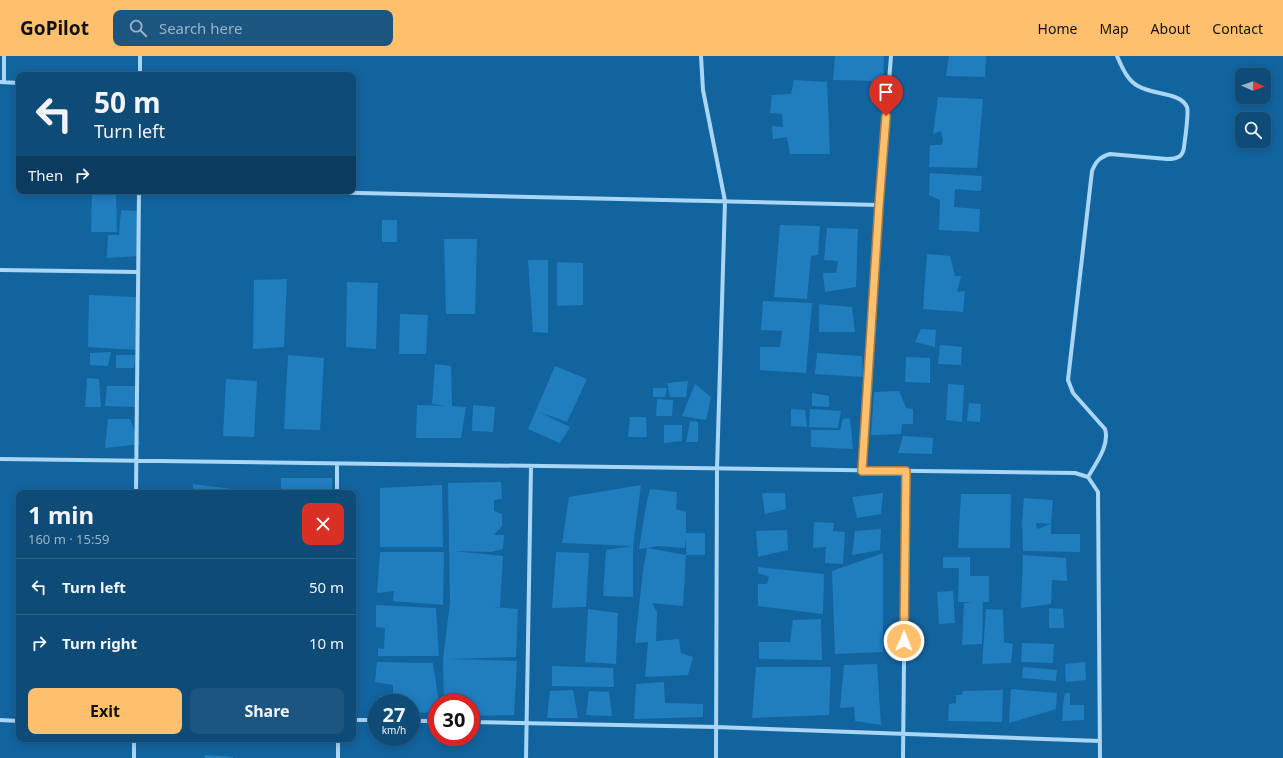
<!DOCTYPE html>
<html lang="en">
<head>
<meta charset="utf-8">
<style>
  :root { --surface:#0e4b77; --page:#1c557f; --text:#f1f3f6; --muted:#9bb3c6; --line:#2e6389; --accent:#ffc06d }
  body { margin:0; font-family:"Noto Sans",sans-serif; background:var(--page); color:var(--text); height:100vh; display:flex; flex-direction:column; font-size:15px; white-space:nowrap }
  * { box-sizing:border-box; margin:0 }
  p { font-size:13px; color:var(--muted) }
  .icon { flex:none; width:22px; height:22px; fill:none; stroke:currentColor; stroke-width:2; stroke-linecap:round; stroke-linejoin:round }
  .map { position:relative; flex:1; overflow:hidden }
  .panel { position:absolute; left:16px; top:434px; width:340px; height:252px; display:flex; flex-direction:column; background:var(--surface); border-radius:8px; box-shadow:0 2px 10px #0003,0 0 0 1px var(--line) }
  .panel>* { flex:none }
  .hud { position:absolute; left:16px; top:16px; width:340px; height:122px; border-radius:8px; box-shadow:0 2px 10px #0003,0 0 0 1px var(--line); background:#0e4b77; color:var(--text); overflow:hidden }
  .needle { width:26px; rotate:92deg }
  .buttons { position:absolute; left:1235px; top:12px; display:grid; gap:8px }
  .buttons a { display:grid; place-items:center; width:36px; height:36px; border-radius:8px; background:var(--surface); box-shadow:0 2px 10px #0003,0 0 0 1px var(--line); font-size:20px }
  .speed { position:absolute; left:368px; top:638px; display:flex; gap:8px; font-size:20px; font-weight:700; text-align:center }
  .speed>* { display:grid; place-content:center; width:52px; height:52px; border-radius:50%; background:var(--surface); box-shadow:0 2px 10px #0003,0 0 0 1px var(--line); line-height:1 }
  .speed small { font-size:10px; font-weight:400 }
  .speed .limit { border:6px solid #d22; background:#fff; color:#111 }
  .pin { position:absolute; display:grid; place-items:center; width:34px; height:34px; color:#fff; margin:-41px -17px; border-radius:50% 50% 50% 0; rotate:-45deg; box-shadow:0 0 4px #0007 }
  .pin .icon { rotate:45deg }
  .me { position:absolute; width:44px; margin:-22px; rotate:1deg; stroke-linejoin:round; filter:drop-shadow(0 0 3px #0008) }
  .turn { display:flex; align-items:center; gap:14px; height:84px; padding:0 12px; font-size:18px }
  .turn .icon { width:52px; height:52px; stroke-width:2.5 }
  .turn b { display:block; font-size:28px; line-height:34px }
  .then { display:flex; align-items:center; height:38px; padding:0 12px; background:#0003; gap:8px; font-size:15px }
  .round { display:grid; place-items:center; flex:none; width:42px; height:42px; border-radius:8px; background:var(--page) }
  .overview { display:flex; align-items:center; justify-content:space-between; height:68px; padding:0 12px }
  h1 { font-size:24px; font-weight:700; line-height:30px }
  .action { display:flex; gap:8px; margin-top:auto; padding:8px 12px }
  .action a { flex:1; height:46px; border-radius:8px; background:var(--accent); color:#111; font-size:16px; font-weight:700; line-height:46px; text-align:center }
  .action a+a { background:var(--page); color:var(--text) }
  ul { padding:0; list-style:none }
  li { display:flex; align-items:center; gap:12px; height:56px; padding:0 12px; border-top:1px solid var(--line) }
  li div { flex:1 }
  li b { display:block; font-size:15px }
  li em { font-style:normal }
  header { display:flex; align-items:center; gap:24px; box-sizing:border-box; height:56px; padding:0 20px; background:var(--accent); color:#111 }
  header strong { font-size:19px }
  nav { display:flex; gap:22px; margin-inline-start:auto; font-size:14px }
  .search { width:280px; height:36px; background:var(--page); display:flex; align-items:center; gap:10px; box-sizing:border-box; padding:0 14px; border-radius:8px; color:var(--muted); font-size:15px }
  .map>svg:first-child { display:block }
  .building { fill:#207dbe; fill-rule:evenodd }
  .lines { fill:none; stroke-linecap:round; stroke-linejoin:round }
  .street { stroke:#a9d6f5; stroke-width:4 }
  .route-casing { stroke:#a67d47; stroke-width:10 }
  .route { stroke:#ffc06d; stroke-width:7 }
</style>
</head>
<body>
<header>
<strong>GoPilot</strong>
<div class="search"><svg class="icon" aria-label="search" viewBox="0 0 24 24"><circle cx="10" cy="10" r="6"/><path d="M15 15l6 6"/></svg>Search here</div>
<nav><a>Home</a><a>Map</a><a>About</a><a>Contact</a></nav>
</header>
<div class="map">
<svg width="1283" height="702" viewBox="0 0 1283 702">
  <rect width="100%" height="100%" fill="#12649f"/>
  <path class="building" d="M835,0H884L883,25L833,24Z
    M949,0H986L985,21L946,20Z
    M794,24L827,26L830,98H790L787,81L773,83L772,70L783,71L782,58L770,57L772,39L791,38Z
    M938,41L983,43L977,112L929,111L930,89H941L943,85L941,75L933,78Z
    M930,117L982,120L981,135L955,133L954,151L980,153L979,176L939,174L940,144L929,139Z
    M92,135L116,136L117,176H91Z
    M121,154L137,155L138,200L107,202L108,179H119Z
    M382,164H397V186H382Z
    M780,169L820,170L818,199L811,200L807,243L774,241Z
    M827,172L858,173L856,231L825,236L823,217H836L838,205L824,204Z
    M444,183H477L475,258H446Z
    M927,198L950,200L955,220H961L957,236L965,235L963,256L923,253Z
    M528,204H548V277L533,276Z
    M557,206L583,207V249L557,250Z
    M287,223L284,291L253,293L254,224Z
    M347,226L378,227L376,293L346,291Z
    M89,239L136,241L137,294L88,291Z
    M763,245L812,247L806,317L760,314V291H780L782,275L761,274Z
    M819,248L852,251L855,276H819Z
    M400,258L428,259L426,298H399Z
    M921,273L936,274L935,291L915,286Z
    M940,289L962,291L961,309L938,308Z
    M111,296L108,310L90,309V297Z
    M817,297L862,300L863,321L815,318Z
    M116,299H136L134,312H116Z
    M288,299L324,302L320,374L284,373Z
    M906,301L930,302V327L905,326Z
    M435,308L451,310L452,350L466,351L461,382H416L417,349L446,350L432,348Z
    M555,310L587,323L567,366L539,356L570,371L560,387L528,373Z
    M87,322L99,323L101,351H85Z
    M226,323L257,325L254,381L223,380Z
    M688,325L686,341H670L667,327Z
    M695,328L711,341L706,364L682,360Z
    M948,328L964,329L962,366L946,364Z
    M107,330H135L136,351L105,350Z
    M653,332H667L665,341H653Z
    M899,335L906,352L913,353V368H902L901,378L871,379L874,336Z
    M812,337L829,340V351L812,350Z
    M657,343L673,344L672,360H656Z
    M969,347L981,348L980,366L967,365Z
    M473,349L495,351L493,376L472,375Z
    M791,353L805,354L807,371L791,370Z
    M810,353L841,355L838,372L809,371Z
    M630,361H646L647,381H628Z
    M850,362L853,393L811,391V374H840L843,363Z
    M108,363H130L140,388L105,392Z
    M690,365L698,366V386H686Z
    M664,369H682V385L664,387Z
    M903,380L933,382L932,398L898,397Z
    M281,422H332V437H281Z
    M501,426L502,443L494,444V455L502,458V470L494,479H504L503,493L491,496L453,495L503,500L500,551H493L518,553L516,601L450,603L517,605L514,659L471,660V647H444L443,603L450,546L448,427Z
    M193,428L255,436V437H193Z
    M442,429L443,491H380V432Z
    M641,429L633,490L562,487L569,441Z
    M650,433L677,436L676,453L686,456V477H705V499H686L683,550L652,547L657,556L656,585L679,583L681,597L693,601L688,619L645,621L648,586L635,587L643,515L647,492L639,493L646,450ZM686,481V499L647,492L657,490L685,492Z
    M85,434L106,436V437H85Z
    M762,437H785L786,453L765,458Z
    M883,437L881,458L857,462L852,441Z
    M961,438H1011L1010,492H958Z
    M1024,442L1053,444L1051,468L1036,467L1037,473L1051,468V478H1080V496L1023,495L1022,466Z
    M814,466L834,467L833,475L845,476L843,508L825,507L826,491L813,492Z
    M881,473L880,494L852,499L855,475Z
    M787,474L788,494L758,501L756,475Z
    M633,490V541L603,540L606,494Z
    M380,496H444L443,549L393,545L394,535L377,537Z
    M556,496L589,497L586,551L552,552Z
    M883,497V596L835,598L832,515Z
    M1023,499L1066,502L1067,525L1052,524L1051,548L1021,552Z
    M943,501H970V520H989V546H983L982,588L962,589L964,547L973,546H958L959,512H943Z
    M758,511L824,518L823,558L758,550V528H767L769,521L758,517Z
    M953,535L955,567L939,568L937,536Z
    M376,549L436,552L439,600H378V592L384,593L385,572L376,571Z
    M1049,552L1063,553L1064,572H1049Z
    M588,553L618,557L616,608L585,606Z
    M986,553L1003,554L1004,586L1013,588L1011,607L982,608Z
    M821,563L822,604L759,603V586H790L793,564Z
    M1022,587L1054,588L1053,607L1021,606Z
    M377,606L433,607L439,647H437V656L411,657V647H379L380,640L393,641V629L375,626Z
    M1085,606L1086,624L1066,626L1065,608Z
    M877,608L881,669L855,665L854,651L840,652L844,609Z
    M552,610L613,612L614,631L552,630Z
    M756,611H831L829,659L752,662Z
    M1023,611L1057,614L1056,625L1022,622Z
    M664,626L665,647L703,648V661L634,663L636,628Z
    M1011,633L1057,637L1056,653L1009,667Z
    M573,634L578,662H547L550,635Z
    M1003,634L1002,666L948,665L949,648L956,647V639H962L963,635Z
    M589,635L609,636L612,660L586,659Z
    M1065,637H1070V649H1084V664L1062,665L1063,648Z
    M205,699L233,701V702H205Z"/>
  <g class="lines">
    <path class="street" d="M701,0L703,34L725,145L717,413L716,702
      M140,19V0
      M0,26L19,27
      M4,26V0
      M274,135L879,149
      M0,214L138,216
      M0,403L1075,417L1088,421L1098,436L1100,702
      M337,408V437
      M862,415L879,149L891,0
      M1088,421C1096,407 1110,389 1105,373L1073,337L1068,324L1092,115C1096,105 1100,101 1110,98L1167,103C1177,103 1183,101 1184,91C1185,83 1189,57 1187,51C1181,36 1152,39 1138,30C1127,24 1122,11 1117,0
      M136,437L139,135
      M0,664L19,665
      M353,664H377
      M411,665H437
      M471,666L716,671L1100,685
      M134,702V683
      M338,702V683
      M526,702L531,411
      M903,702L906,415"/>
  </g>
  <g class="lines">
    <g class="route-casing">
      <path id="route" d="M886,60L879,149L862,415H906L904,585"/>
    </g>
    <use href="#route" class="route"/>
  </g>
</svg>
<div class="buttons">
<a><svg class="needle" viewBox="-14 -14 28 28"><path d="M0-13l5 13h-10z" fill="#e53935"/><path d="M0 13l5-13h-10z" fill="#9bb3c6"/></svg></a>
<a><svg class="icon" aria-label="search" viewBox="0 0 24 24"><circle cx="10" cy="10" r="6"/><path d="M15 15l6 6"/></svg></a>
</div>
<div class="speed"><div>27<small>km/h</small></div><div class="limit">30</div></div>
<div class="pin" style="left:886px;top:60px;background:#d93025"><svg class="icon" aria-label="arrive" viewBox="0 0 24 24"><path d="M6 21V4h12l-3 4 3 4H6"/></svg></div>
<svg class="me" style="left:904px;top:585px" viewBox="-20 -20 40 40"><circle r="17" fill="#ffc06d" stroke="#fff" stroke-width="3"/><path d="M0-11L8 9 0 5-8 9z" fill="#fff"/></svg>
<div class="hud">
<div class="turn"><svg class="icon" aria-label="left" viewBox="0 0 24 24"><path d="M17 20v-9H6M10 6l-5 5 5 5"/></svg><div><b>50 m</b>Turn left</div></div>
<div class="then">Then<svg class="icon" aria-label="right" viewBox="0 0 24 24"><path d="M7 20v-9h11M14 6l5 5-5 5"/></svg></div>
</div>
<section class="panel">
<div class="overview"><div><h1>1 min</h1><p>160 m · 15:59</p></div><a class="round" style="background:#d93025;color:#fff"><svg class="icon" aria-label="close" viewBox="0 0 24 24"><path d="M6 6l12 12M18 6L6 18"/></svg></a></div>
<ul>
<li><svg class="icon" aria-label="left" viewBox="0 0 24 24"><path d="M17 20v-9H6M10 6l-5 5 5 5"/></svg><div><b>Turn left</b></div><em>50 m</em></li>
<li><svg class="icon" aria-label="right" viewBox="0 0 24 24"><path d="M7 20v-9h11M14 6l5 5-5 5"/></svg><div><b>Turn right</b></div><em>10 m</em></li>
</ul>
<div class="action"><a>Exit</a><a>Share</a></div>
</section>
</div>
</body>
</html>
